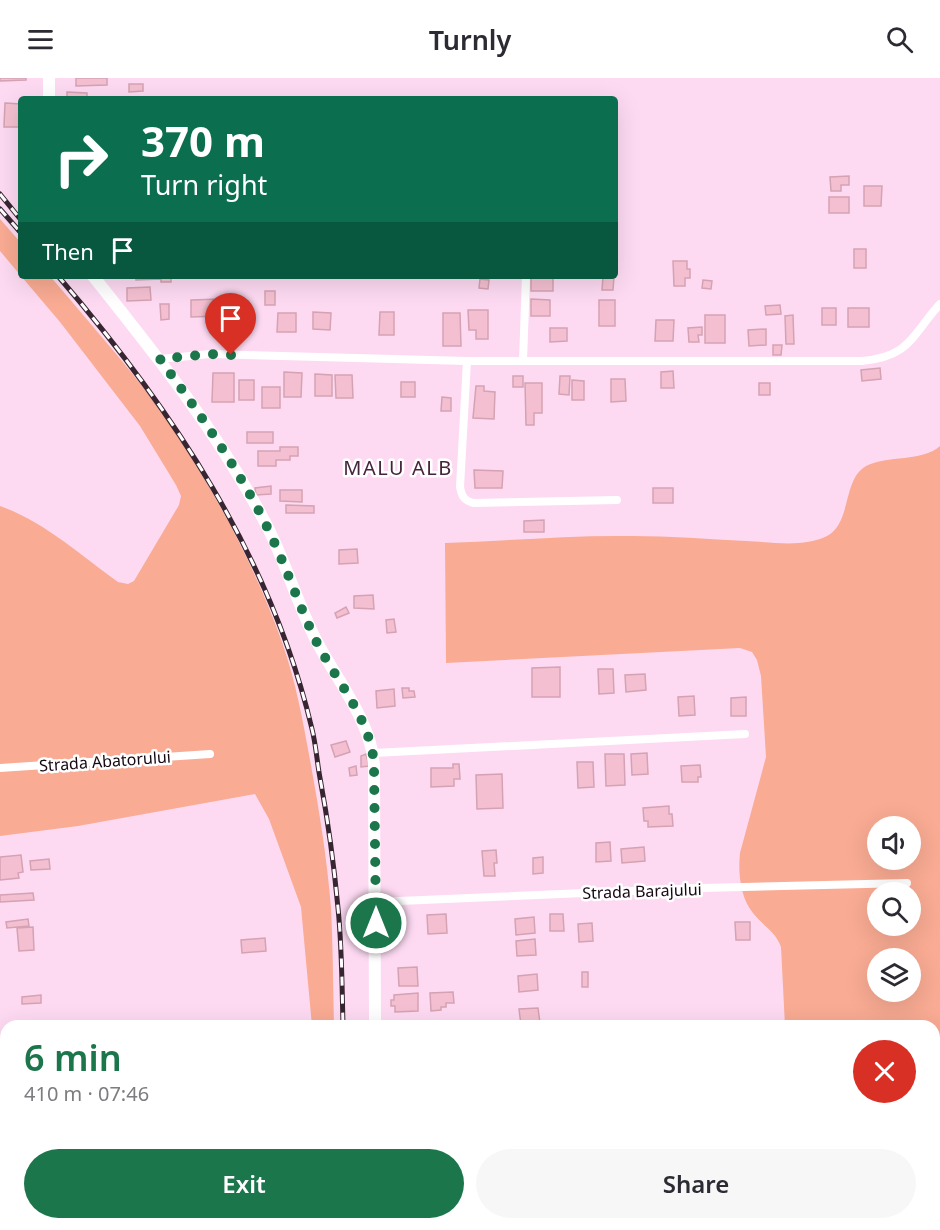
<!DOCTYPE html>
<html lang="en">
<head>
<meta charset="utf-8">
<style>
  :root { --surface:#fff; --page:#f7f7f7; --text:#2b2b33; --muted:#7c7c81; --accent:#1c764b }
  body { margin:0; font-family:"Noto Sans",sans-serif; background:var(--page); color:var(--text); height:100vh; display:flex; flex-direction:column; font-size:22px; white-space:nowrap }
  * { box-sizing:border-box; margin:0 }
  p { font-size:20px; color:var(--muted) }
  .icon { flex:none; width:33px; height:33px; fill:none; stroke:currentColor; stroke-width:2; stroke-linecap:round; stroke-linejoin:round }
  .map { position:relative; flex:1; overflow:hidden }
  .drawer { position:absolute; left:0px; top:942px; width:940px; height:210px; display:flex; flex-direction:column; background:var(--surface); border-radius:18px 18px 0 0; box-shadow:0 6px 24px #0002 }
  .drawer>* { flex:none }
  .banner { position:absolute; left:18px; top:18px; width:600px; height:183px; border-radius:6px; box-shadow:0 6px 24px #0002; background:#0b6e4f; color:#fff; overflow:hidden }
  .tools { position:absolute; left:867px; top:738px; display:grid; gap:12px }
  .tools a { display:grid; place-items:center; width:54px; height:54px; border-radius:50%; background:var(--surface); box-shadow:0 6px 24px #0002; font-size:30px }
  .pin { position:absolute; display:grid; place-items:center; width:51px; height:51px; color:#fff; margin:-62px -26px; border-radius:50% 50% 50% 0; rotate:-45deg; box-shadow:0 0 6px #0007 }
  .pin .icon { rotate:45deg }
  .me { position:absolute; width:66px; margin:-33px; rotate:0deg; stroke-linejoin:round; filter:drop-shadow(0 0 4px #0008) }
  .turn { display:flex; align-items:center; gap:21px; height:126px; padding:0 24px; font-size:27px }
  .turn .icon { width:78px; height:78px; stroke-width:2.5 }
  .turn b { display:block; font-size:42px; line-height:51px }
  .then { display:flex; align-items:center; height:57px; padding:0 24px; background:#0003; gap:12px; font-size:22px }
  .round { display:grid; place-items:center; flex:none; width:63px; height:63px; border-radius:32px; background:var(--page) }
  .head { display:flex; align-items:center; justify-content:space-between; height:102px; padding:0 24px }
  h1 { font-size:36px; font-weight:600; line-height:45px; color:var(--accent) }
  .action { display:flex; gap:12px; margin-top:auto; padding:12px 24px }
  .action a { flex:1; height:69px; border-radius:36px; background:var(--accent); color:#fff; font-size:24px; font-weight:600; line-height:69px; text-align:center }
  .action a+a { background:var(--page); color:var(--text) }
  header { display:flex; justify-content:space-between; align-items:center; height:78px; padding:0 24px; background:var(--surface); font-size:27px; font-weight:600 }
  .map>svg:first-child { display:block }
  .green { fill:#f9ab93; fill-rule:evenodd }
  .water { fill:#36d087 }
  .building { fill:#f4c0d1; stroke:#d4a2b2; stroke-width:1.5 }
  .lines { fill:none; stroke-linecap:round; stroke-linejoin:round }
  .street { stroke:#fff; stroke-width:8 }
  .secondary { stroke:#fff; stroke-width:12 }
  .rail-casing { stroke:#372632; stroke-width:5 }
  .rail { stroke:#fff; stroke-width:3; stroke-dasharray:9; stroke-linecap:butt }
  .route { stroke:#1c764b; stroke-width:10; stroke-dasharray:0 18 }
  .labels { text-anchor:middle; stroke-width:5; stroke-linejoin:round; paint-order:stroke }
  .street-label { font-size:16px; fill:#170913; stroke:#fff }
  .quarter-label { font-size:20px; letter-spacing:1.5px; fill:#45243d; stroke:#fff }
</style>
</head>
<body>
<header><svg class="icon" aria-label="menu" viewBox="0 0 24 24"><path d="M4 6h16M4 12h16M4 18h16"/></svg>Turnly<svg class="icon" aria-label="search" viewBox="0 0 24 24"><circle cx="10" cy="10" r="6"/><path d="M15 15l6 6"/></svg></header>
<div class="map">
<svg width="940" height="1152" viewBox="0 0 940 1152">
  <rect width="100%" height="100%" fill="#fddaf2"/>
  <path class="green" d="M0,141L21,165V198L0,173Z
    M21,198H50C81,235 113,271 143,309C201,387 251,476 283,567C296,605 303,643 310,682C319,731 327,780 331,830C333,869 333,909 334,948H312L301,829L269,741L255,716L78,748L0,758V428C45,444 80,477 118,504L128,506L134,503L179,427L181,418L176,407L140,348L60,244Z
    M940,368V1030L935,1036L934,948H785L781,869C776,854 762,847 753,835C740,819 738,794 740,775L766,679L761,598L757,582L752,574L740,570L446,585L445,465C507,463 570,457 632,458C670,458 708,461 746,463C770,464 804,470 827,458C852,445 842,402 866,388C887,377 923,384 940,368ZM878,748H910V782H878ZM878,814H910V848H878ZM878,880H910V914H878Z
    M681,1146H883L881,1152H680Z"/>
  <path class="water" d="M940,1030V1152H881L883,1146H934L935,1036Z"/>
  <path class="building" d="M0,0H26V2L0,3Z
    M76,0H107V7L76,8Z
    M129,6H143V13L129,14Z
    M67,14L87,15V21H67Z
    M5,25L21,26V49H4Z
    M849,98V107H841V113H831L830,99Z
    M864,108H882L881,128H864Z
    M829,119H849V135H829Z
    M854,171H866V190H854Z
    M673,183H687V191H690V200H685V208H674Z
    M120,198H174V200H171V204H161V201L136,202V199Z
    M531,198H553V213H531Z
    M603,198H614L613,212H602Z
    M480,201L489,202L488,211L479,210Z
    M703,202L712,203L711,211L702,210Z
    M150,209L151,222L127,223V210Z
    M265,213H275V227H265Z
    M220,221L221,238L191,239V222Z
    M531,221L550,222V238H531Z
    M599,222H615V248H599Z
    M160,226H169V241L161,242Z
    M780,227L781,236L766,237L765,228Z
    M822,230H836V247H822Z
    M848,230H869V249H848Z
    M468,232H488V261H476V252H469Z
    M313,234L331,235L330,252L313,251Z
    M380,234H394V257H379Z
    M278,235H296V254H277Z
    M443,235H460L461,268H443Z
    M705,237H725V265H705Z
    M793,237L794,266H786L785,238Z
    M656,242H674L673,263H655Z
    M702,249V257H698L699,264H689L688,250Z
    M550,250H567V263L550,264Z
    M766,251V267L749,268L748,252Z
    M773,267H782L781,277H773Z
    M880,290L881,301L862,303L861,292Z
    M673,293L674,310H661V294Z
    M284,294L302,295L301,319H284Z
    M213,295H234V324H212Z
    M315,296L332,297V318H315Z
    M335,297H352L353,320H336Z
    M513,298H523V309H513Z
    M560,298H570L569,317L559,316Z
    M611,301H625L626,323L611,324Z
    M239,302H254V322H239Z
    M572,302L584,303V322H572Z
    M401,304H415V319H401Z
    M525,305H542V335H534V347H526Z
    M759,305H770V317H759Z
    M476,308H484V313L495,314L494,341L473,340Z
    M262,309H280V330H262Z
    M442,319L451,320V333H441Z
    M247,354H273V365H247Z
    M280,369H298V378H290V382H276V388H258V373H280Z
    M474,392L503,393L502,410H475Z
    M271,408V416L256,417L255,410Z
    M653,410H673V425H653Z
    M280,412H302V424L280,423Z
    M286,427L314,428V435H286Z
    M544,442V454H524V443Z
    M357,471L358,485L339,486V472Z
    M373,517L374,531L354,530V518Z
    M346,529L349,535L337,540L335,535Z
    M394,541L396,554L387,555L386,542Z
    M560,589V619H532V590Z
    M598,591H613L614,615L599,616Z
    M645,596L646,612L626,614L625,597Z
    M402,610H409V613H414L415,619L403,620Z
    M394,611L395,628L377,630L376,613Z
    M694,618L695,637L679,638L678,619Z
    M746,619V638H731V620Z
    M346,663L350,674L335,679L331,667Z
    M647,675L648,696L632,697L631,676Z
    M366,676L369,688L361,689V678Z
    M605,676H624L625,707L606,708Z
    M577,684H593L594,709L578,710Z
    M453,686H459L460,701H454V708L431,709V690H453Z
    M700,687L701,699H698V704H682L681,688Z
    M356,688L357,697L350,698L349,690Z
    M502,696L503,730L477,731L476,697Z
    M669,728V736H672L673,748L648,749V743H644L643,730Z
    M610,764L611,783L596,784V765Z
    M644,769L645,783L622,785L621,771Z
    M496,772L497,785H494L495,798H484L482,773Z
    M21,777L23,794L18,795L19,800L0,802V779Z
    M543,779V795L533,796V780Z
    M49,781L50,791L31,792L30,783Z
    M33,815L34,822L0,824V817Z
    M446,836L447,855L428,856L427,837Z
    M550,836H563L564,853H550Z
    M534,839L535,855L516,857L515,841Z
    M28,841L29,848L7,850L6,844Z
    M735,844H750V862H736Z
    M592,845L593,863L579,864L578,846Z
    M33,849L34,872L19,873L17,850Z
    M265,860L266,873L242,875L241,862Z
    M535,861L536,877L517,878L516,863Z
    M417,889L418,908H399L398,890Z
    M582,894H588V909H582Z
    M537,896L538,912L519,914L518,898Z
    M453,914L454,925H446V929H441V932L431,933L430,915Z
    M418,915V933L395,934V928H391V922H394V917Z
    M41,917V925L22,926V919Z
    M538,930L540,945L521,947L519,931Z
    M417,945L418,948H392L391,946Z
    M0,1146H15V1152H0Z
    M20,1146H54V1152H20Z"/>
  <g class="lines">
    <path class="street" d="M160,281L210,276L467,283H862C911,278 911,258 940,226
      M467,283L460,409C462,419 464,422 473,425L617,422
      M523,283L526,198
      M374,675L745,656
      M0,690L210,676
      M376,824L702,810L907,805"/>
    <path class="secondary" d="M49,0V21
      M93,198C157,278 220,357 267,448C286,485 297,525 316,562C336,601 372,644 374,688L375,948
      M370,1152V1146"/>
    <g class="rail-casing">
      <path id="rail" d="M0,116L21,142
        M0,131L21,155
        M58,198C172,331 271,478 312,651C316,667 317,684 320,700C328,743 334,787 338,830C342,869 342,909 343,948
        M341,1152L342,1146
        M351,1152V1146"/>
    </g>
    <use href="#rail" class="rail"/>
  </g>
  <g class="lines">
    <path class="route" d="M231,277L210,276L160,281C199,335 239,391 268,451C286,488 299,528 317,565C337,604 372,643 374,688L376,845"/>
  </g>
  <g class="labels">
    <g class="street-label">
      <text transform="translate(105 683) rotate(-4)" y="6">Strada Abatorului</text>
      <text transform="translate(642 813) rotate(-2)" y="6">Strada Barajului</text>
    </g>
    <g class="quarter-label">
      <text x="398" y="397">MALU ALB</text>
    </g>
  </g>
</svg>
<div class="tools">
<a><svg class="icon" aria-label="sound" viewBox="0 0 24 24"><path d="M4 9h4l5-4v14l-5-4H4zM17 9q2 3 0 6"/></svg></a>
<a><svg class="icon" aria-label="search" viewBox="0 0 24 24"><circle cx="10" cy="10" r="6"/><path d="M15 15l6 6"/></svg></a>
<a><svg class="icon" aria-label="layers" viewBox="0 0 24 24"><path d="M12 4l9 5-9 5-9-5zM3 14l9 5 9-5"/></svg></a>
</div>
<div class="pin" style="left:231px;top:277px;background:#d93025"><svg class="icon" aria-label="arrive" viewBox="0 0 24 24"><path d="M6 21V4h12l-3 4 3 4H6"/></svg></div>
<svg class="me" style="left:376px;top:845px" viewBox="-20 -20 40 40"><circle r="17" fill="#1c764b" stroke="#fff" stroke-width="3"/><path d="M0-11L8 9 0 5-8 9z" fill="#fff"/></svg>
<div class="banner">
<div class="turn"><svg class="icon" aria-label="right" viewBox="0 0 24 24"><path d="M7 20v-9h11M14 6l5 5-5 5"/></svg><div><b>370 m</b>Turn right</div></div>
<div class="then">Then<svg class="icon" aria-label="arrive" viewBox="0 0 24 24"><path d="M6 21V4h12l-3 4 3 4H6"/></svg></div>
</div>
<section class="drawer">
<div class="head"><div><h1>6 min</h1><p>410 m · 07:46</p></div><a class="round" style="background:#d93025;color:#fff"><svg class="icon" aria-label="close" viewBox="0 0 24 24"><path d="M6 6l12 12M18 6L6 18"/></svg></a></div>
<div class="action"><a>Exit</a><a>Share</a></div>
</section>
</div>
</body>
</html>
